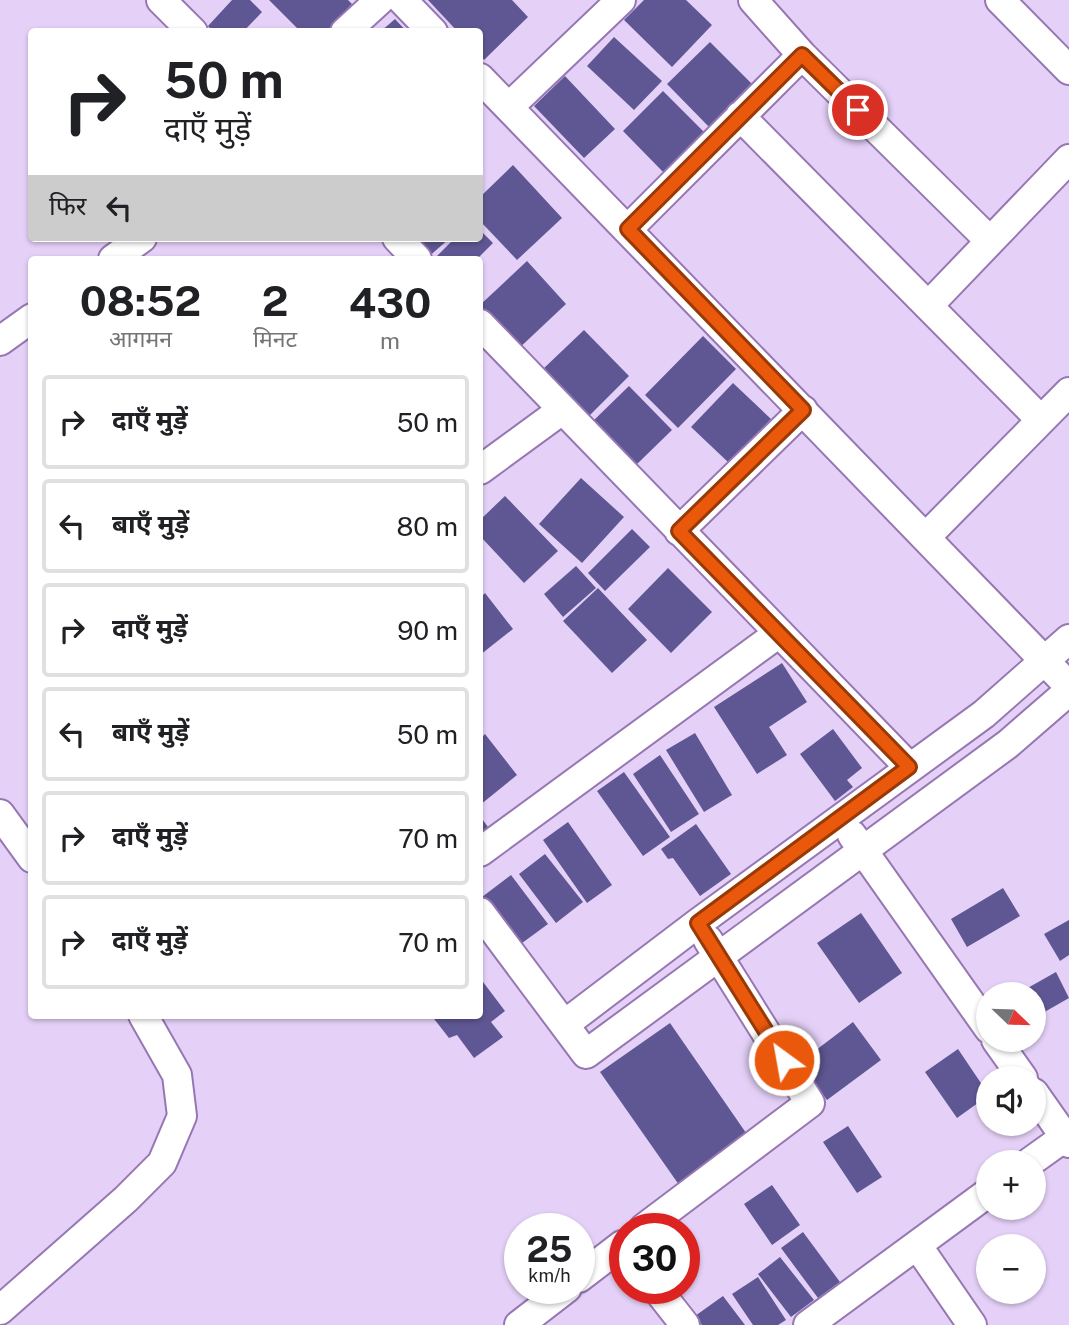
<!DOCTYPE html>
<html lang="hi">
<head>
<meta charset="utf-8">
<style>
  :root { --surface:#fff; --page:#f2f2f2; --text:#202124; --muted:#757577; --line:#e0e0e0 }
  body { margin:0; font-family:"Public Sans","Noto Sans Devanagari",sans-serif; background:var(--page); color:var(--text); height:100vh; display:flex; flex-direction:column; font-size:26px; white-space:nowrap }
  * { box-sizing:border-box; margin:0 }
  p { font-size:23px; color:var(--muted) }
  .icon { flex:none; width:38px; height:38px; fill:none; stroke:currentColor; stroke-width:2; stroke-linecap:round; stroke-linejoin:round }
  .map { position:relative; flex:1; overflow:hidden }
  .panel { position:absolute; left:28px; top:256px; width:455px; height:763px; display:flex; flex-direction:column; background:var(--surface); border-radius:7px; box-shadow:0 2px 5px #0004 }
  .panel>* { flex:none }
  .top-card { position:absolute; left:28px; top:28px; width:455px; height:214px; border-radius:7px; box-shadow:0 2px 5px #0004; background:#fff; color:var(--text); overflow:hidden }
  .needle { width:46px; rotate:113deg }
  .tools { position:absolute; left:976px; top:982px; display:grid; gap:14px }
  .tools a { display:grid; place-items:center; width:70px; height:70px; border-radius:50%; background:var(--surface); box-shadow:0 2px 5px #0004; font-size:35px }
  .speed { position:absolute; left:504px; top:1213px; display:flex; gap:14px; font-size:35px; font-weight:700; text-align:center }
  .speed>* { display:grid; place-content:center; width:91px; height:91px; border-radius:50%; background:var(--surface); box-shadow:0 2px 5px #0004; line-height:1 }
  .speed small { font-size:18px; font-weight:400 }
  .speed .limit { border:10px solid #d22; background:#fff; color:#111 }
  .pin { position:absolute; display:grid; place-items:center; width:60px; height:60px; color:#fff; margin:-30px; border:4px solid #fff; border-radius:50%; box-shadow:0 2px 7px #0007 }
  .me { position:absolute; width:77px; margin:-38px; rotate:328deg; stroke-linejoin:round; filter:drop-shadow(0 0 5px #0008) }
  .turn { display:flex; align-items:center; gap:24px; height:147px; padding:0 21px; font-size:32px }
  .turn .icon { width:91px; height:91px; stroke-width:2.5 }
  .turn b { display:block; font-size:49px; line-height:60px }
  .then { display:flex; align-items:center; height:66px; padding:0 21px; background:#0003; gap:14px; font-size:26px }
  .eta { display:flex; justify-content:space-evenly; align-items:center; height:119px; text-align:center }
  .eta b { font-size:42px; font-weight:700; line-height:49px }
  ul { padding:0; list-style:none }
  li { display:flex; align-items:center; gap:21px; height:94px; margin:0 14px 10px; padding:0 7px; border:4px solid var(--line); border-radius:7px }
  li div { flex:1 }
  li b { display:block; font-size:26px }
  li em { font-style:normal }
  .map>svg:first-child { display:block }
  .building { fill:#5f5793 }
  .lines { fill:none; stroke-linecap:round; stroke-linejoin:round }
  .minor-casing { stroke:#9777b3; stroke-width:32 }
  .minor { stroke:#fff; stroke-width:28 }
  .route-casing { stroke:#983908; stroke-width:18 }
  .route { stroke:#ea580c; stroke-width:12 }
</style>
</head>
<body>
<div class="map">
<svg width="1069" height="1325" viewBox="0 0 1069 1325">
  <rect width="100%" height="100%" fill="#e5d1f8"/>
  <path class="building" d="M232,0H250L262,12L243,32H214L208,26Z
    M269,0H348L352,4L326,32H301Z
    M428,0H512L528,17L484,60L480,55V32H458Z
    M644,0H686L712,25L672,67L624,20Z
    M395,19L407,32H380Z
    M614,37L662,81L634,110L587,66Z
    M710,42L754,86L711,129L667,84Z
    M565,76L615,129L584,158L534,106Z
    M663,91L707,135L666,175L623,131Z
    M513,165L562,218L517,260L480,221V197Z
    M480,230L493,243L477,259H434L455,238H480Z
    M408,238H450L426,259Z
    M527,261L566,304L515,352L480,313V305Z
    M584,330L629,376L588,417L542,370Z
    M703,336L736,369L678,428L645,395Z
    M733,383L771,419L729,463L691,427Z
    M629,386L672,430L634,467L591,423Z
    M581,478L624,517L582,563L539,524Z
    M505,496L558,551L524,583L480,536V520Z
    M632,529L650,547L605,591L588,573Z
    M576,566L596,588L563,617L544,594Z
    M668,568L712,612L671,653L628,609Z
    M598,588L647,640L612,673L563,621Z
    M485,593L513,629L480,655V598Z
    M782,663L807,702L769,727L787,755L757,774L714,707Z
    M833,729L862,768L847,780L853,787L835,801L800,754Z
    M695,733L732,795L704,812L666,750Z
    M485,734L517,775L480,805V739Z
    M660,755L699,814L671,832L633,774Z
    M624,772L670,837L643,856L597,791Z
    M480,816L493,834L480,845Z
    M568,822L612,885L587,903L543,840Z
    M696,824L731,874L700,896L673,858L668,859L661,849Z
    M545,854L583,902L556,923L519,874Z
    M511,875L548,924L518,946L482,897Z
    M1003,888L1020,916L967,947L951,919Z
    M861,913L902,973L859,1003L817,943Z
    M1069,920V955L1060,961L1044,934Z
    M1056,972L1069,998L1034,1018V994H1017Z
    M480,978L505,1011L491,1022L503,1037L474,1058L457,1035L449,1038L431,1015H480Z
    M853,1022L881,1060L827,1100L799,1063Z
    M670,1023L753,1143L684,1192L600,1072Z
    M958,1049L989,1095L957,1118L925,1072Z
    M848,1126L882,1177L857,1193L823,1142Z
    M772,1185L800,1225L772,1245L744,1204Z
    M803,1232L840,1282L818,1298L781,1248Z
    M780,1257L814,1300L791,1317L758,1274Z
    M758,1277L786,1320L778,1325H753L732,1294Z
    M723,1296L745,1325H702L695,1316Z"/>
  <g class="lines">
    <g class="minor-casing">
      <path id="minor" d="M161,0L193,32
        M402,0L433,32
        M753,0L802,55L990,241
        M1000,0L1069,70
        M345,32L380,0
        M480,78L1069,686
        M509,107L621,0
        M740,116L1041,420
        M628,229L802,55
        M397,238L417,259
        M113,259L142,238
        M928,306L1069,159
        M480,324L909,767
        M0,341L32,318
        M480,470L562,410
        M679,531L803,410
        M926,537L1069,392
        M0,814L32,858
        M852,835L989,1029
        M480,852L779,633
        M480,912L586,1054L1008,744L1069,691
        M565,1024L698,923L984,714L1069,639
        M996,1040L1023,1078
        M1034,1093L1069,1143
        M1030,1162L1065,1137
        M644,1228L810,1103L708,940
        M917,1245L972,1325
        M579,1278L622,1245
        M656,1288L685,1325
        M0,1310L126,1199L162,1163L182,1116L177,1075L143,1015
        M519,1325L567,1288
        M808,1325L989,1192"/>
    </g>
    <use href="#minor" class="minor"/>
  </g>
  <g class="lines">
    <g class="route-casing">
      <path id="route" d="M784,1060L698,923L909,767L679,531L803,410L628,229L802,55L858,110"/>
    </g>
    <use href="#route" class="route"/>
  </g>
</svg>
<div class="tools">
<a><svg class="needle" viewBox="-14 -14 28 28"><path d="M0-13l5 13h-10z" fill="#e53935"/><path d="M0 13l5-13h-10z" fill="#757577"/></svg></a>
<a><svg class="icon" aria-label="sound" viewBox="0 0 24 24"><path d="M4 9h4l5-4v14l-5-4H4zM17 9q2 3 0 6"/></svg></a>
<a>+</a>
<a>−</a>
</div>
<div class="speed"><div>25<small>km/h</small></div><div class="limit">30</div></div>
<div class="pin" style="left:858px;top:110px;background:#d93025"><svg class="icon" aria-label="arrive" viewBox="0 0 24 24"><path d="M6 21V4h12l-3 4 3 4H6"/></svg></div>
<svg class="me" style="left:784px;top:1060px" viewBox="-20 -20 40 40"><circle r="17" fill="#ea580c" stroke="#fff" stroke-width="3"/><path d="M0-11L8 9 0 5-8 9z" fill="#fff"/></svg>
<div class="top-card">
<div class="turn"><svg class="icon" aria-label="right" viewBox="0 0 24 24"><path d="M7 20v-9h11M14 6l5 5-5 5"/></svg><div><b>50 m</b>दाएँ मुड़ें</div></div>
<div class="then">फिर<svg class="icon" aria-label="left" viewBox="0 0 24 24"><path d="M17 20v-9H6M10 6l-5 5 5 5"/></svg></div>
</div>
<section class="panel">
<div class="eta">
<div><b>08:52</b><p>आगमन</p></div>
<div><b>2</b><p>मिनट</p></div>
<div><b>430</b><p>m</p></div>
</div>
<ul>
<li><svg class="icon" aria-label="right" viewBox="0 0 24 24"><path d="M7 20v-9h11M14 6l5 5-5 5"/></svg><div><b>दाएँ मुड़ें</b></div><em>50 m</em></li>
<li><svg class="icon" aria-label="left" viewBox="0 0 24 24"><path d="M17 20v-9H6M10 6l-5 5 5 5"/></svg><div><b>बाएँ मुड़ें</b></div><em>80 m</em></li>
<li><svg class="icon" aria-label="right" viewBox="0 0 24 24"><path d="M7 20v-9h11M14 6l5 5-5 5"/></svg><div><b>दाएँ मुड़ें</b></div><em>90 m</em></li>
<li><svg class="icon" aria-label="left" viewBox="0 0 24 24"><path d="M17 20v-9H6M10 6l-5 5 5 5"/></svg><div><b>बाएँ मुड़ें</b></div><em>50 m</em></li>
<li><svg class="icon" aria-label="right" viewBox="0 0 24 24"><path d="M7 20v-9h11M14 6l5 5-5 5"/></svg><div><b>दाएँ मुड़ें</b></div><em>70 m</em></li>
<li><svg class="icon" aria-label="right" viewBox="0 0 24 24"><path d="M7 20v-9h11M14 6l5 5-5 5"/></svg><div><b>दाएँ मुड़ें</b></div><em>70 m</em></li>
</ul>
</section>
</div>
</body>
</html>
